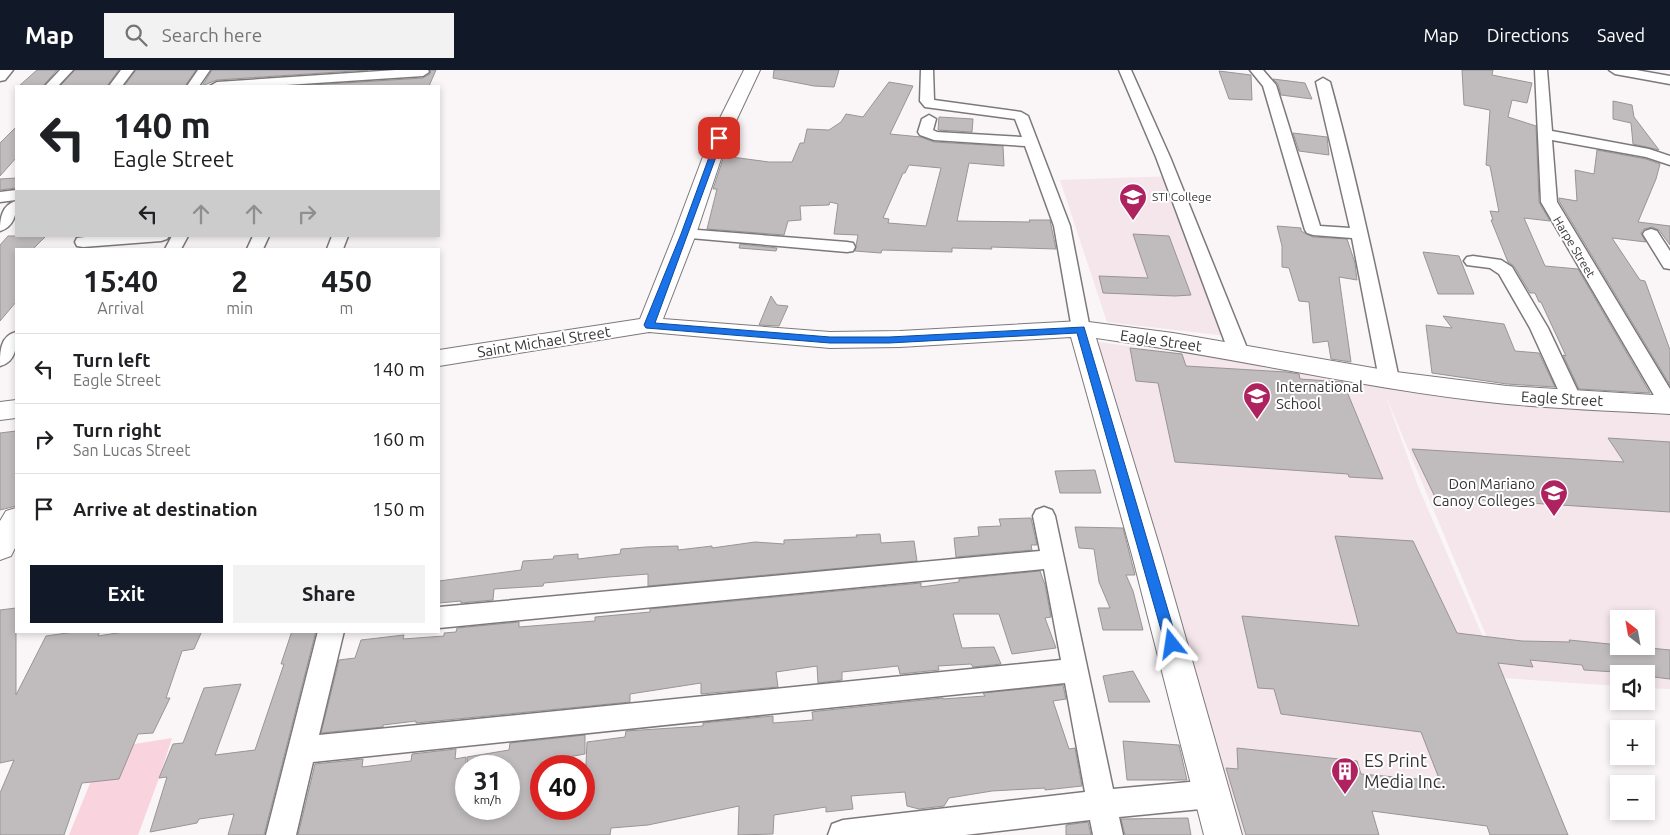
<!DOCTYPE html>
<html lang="en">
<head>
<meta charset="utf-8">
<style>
  :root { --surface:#fff; --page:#f2f2f2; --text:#202124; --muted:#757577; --line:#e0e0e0; --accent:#111827 }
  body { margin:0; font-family:Ubuntu,sans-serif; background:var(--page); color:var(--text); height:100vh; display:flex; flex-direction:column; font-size:19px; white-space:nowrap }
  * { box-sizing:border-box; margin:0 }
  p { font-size:16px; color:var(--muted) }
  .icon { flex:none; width:28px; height:28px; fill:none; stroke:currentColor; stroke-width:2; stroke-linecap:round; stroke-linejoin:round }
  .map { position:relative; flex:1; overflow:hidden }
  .panel { position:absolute; left:15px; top:178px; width:425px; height:385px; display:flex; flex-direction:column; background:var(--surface); border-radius:0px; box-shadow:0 2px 8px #0003 }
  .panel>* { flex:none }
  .hud { position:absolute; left:15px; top:15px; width:425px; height:152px; border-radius:0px; box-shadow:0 2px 8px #0003; background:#fff; color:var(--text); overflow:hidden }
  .needle { width:32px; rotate:329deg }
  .tools { position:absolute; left:1610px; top:540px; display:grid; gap:10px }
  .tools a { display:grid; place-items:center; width:45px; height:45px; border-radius:0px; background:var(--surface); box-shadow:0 2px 8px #0003; font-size:25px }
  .speed { position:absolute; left:455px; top:685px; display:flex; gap:10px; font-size:25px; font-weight:700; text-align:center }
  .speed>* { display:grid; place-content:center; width:65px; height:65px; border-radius:50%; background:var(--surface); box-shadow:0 2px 8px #0003; line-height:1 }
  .speed small { font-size:12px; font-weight:400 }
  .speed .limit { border:8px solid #d22; background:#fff; color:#111 }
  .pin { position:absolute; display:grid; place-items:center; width:42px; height:42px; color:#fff; margin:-21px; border-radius:10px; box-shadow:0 2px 8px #0006 }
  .me { position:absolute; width:55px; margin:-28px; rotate:345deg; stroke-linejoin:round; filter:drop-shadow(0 0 4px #0008) }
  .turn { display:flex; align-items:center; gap:18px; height:105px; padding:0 15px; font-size:22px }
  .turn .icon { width:65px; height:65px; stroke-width:2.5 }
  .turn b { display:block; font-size:35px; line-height:42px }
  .lanes { display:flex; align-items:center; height:48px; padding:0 15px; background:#0003; justify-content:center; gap:25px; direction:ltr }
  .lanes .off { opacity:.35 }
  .eta { display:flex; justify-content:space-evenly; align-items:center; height:85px; text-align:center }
  .eta b { font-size:30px; font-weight:600; line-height:35px }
  .action { display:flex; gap:10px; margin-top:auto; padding:10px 15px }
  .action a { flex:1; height:58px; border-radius:0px; background:var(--accent); color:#fff; font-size:20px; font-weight:600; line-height:58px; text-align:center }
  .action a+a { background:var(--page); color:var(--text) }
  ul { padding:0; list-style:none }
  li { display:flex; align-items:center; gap:15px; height:70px; padding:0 15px; border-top:1px solid var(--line) }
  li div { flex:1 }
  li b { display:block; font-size:19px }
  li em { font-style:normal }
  header { display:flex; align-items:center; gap:30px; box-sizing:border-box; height:70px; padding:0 25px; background:var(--accent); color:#fff }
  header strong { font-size:24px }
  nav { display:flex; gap:28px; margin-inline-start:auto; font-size:18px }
  .search { width:350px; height:45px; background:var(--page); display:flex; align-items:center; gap:12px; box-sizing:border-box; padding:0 18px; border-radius:0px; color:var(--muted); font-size:19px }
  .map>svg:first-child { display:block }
  .built { fill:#f4e6ea; fill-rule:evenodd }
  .green { fill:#f9d3dd }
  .building { fill:#c0bcbd; stroke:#999495; fill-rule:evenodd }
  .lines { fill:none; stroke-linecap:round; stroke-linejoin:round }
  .minor-casing { stroke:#7d797a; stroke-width:3 }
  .tertiary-casing { stroke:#7d797a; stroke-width:2 }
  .minor { fill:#fff; fill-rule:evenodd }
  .tertiary { fill:#fff; fill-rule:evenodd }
  .route { fill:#1a73e8; stroke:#114b97 }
  .labels { text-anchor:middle; stroke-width:4; stroke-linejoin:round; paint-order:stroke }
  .far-poi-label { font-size:12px; fill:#373536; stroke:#fff; text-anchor:start }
  .far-street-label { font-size:12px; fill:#373536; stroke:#fff }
  .street-label { font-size:15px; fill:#373536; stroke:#fff }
  .poi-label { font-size:15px; fill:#373536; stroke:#fff; text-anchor:start }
  .near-poi-label { font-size:18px; fill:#373536; stroke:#fff; text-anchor:start }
</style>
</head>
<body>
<header>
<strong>Map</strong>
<div class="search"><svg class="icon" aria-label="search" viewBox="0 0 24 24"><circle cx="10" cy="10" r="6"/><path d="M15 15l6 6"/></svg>Search here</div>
<nav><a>Map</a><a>Directions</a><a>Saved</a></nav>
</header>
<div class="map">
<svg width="1670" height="765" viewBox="0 0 1670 765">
  <rect width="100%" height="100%" fill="#faf5f6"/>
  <path class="built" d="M1174,106L1236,267L1107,252L1060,110Z
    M1098,272L1380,310L1670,345V619L1646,618V604H1619V616L1504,608L1385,324L1418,416L1568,765L1373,741L1378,765H1230ZM1619,549H1646V576H1619Z"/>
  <path class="green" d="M172,668L159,708L138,765H69L104,679Z"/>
  <path class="building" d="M37,0H57L43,16H19Z
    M75,0H119L107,16H60Z
    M136,0H196L185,16H124Z
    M212,0H368L217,10L202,16Z
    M430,0H436L429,16H296L423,8L430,4Z
    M774,0H839L834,17L814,16L773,8Z
    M1462,0H1493L1492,5L1532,13L1527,33L1512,30L1508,47L1536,56L1539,132L1550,151L1524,148L1545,196L1578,199L1650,323L1579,319L1563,285L1566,286L1541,232H1539L1535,223H1530L1514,196L1508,192L1491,150H1493L1490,141L1499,142L1490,96L1486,95L1490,40L1464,35Z
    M1219,1L1251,5L1252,30L1229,29Z
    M1273,9L1305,13L1312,29L1281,25L1278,14Z
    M889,12L913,16L890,64L921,67L934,72L1003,76L1004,96L969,93L957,151L1030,152L1029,150H1050L1056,179L991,177L992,179L952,178V182L882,180L881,183L855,181L858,165L834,164L838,134L830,132L829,135L800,136L801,150L788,151L784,165L707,159L717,119H713L724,86L769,92H792L800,73H804L807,59L829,60L841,52L846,44L863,47ZM909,95L941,98L926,156L888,153L889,149L883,148L903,103H905Z
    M1613,31L1632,35L1634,47L1659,80L1633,74L1631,53L1613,49Z
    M939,47L973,49L972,62L938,60Z
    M16,57V88L0,106V73Z
    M1293,63L1327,67L1329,85L1299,81Z
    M1597,80L1646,89L1660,94L1656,109L1638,152L1670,156V175L1659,160L1652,157L1644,159L1641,163L1646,172L1612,168L1640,210L1645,211L1670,280V315L1559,131V128L1577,131L1575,100L1594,104Z
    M16,108V118L0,120V109Z
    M1277,156L1301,158V161L1313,167L1347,169L1355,193L1357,210L1339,207L1351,292L1331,289L1328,271L1313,273L1309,232L1299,231L1289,198L1282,197V176Z
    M1133,164L1169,166L1191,225L1175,226L1103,223L1099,206L1148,208Z
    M8,166H46L33,179H16V232L0,251V175Z
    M740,174L777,178L776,181L739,178Z
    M1423,182L1459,186L1474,224H1438Z
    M771,226L777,235L788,236L779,256L759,255Z
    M1443,246L1504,254L1515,281L1539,283L1555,317L1507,314L1432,303L1426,255L1452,258Z
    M1130,278L1182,284L1186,296L1286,302L1299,304L1300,309L1343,312L1383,409L1349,407L1348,404L1175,392L1158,313L1136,311Z
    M16,361V436L0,440V363Z
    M1608,368L1670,372V442L1435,427L1412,379L1624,392Z
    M1095,400L1101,423H1060L1055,401Z
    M1031,448L1037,475H1031L1032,480L956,487L954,468L979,466L978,457L1001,456L999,449Z
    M1075,457L1123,458L1135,505H1126L1133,521L1143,560H1103L1098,538H1110L1099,512L1094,479L1079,478Z
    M880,464L881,473L914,471L917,491L648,516V504L609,507L544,513L543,516L494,519L493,530L461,533V531L439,533V511L521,500L523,491L553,489L554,486L578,484V489L620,484L621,479L646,477L678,476V480L712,476V478L755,472L784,474V470L857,467L856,465Z
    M1335,466L1413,471L1457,563L1522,571L1570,572L1569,570L1670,580V609L1646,606V604L1584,600L1582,595L1530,590L1533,597L1498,593L1568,765H1490L1487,756L1372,741L1379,765H1246L1226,698L1238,699L1237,678L1357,691L1361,704L1440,711L1421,662L1281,644L1274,619L1258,618L1242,546L1359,556Z
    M1040,501L1045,515L1051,547L1045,548L1056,578L1012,584L999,544H953L962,578L994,577L1001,594L973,597L971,594L938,596L939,600L900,604L898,596L842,602V610L818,613L817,596L776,602L778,617L701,624V613L630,624V632L416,653V651L383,655V657L321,663L339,590L355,588L361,570L404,565L403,569L444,566V563L456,562L457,558L519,552V557L595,551V547L650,542V539L921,513V517L959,512V509Z
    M16,538V625L46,566L81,561H100L98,566L130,561H202L194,579L182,581L166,628H170L153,663L138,664L119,709L82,713L64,765H0V723L14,690L0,693V540Z
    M292,561H316L264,765H228L234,744L199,749L197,753L150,762L167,707L159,708L173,674L183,673L204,618L241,614L215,685L255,680L284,594H281Z
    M1133,601L1150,632H1109L1103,606Z
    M1063,615L1066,629L1053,631L1069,679L1075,678L1082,716L1045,720V718L992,721L949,728L944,736L919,739L907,736L905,722L851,726L853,739L826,742V737L774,745L773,764L738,765L739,736L648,755L611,758L610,765H298L315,694L363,689L362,697L411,691L412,684L456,679L455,689L466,687V739H509V696H468L467,687L509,680L510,673L585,665V684L541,692V739H584L587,672L625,667L626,661L703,656V653L773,646V653L813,650L812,642L819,641L943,628V629L985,626L983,623Z
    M1123,671L1179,675L1187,710H1127Z
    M1188,748L1191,765H1125L1121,749Z
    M1088,752L1091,765H1066V755Z"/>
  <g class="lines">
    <g class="minor-casing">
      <path id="minor" d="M0,0H13L5,10L0,11Z
        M60,0H73L58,16H45Z
        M121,0H134L122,16H109Z
        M198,0H210L199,16H187Z
        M396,0H428L429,2L423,6L271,16H210L217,12Z
        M921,0H933L934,30L1021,42L1028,46L1070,156L1090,259L1088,263L1081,265L1074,263L1072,259L1054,156L1025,76L934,70L920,65L918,62L922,49L929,45L936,49L933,60L937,62L1022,67L1015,49L925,37L920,31Z
        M1119,0H1131L1170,87L1249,283L1246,287L1239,289L1232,287L1229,283L1156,87Z
        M1250,0H1263L1276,15L1320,156L1350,158L1316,12L1323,8L1330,12C1357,110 1378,209 1399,309L1396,314L1389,316L1382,314L1379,309L1352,168L1313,165L1307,163L1305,160L1263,16Z
        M1535,0H1547L1552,61L1649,79L1670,86V95L1646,87L1552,70L1557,132L1670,319V341L1662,339L1541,132Z
        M1609,0H1636L1670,6V14L1615,4Z
        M16,120V130L0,132V122Z
        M16,131C17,143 14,157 0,161C0,148 2,135 16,131Z
        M685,159L847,172L853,173L855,177L853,181L847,182L679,167L677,164L679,161Z
        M1651,159L1657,161L1670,181V199L1664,198L1643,164L1645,161Z
        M93,166H169L167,169L161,171L83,177L77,176L75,172L77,168Z
        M172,166H188L181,179H165Z
        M253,166H269L263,179H247Z
        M332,166H348L343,179H327Z
        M1473,186L1501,190L1512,197L1548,258L1582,330L1579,335L1572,337L1565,335L1530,258L1499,204L1490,198L1467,195L1464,191L1467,187Z
        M16,262C17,276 16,292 0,296C0,282 0,266 16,262Z
        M1044,437L1052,440L1055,446L1113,719L1211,710L1221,714L1225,724L1221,734L1211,738L1119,747L1123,765H1093L1090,750L965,765H828L832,754L843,750L1085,722L1065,613L313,692L296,765H266L318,561H344L319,665L1061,590L1044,499L439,558V537L1040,481L1033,446L1036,440Z"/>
    </g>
    <g class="tertiary-casing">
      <path id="tertiary" d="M744,0H760L728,68L696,164L663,249L830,262L900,261L1081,251L1173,263L1396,302L1507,316L1670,326V344C1616,341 1561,339 1507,334C1369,320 1233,287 1096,268L1162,485L1242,765H1204L1132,485L1071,267L900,277L830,278L649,262L439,296V280L640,249L674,164L710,68Z
        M16,330V348L0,350V332Z
        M16,438V476L11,486L0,490V451L6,441Z"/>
    </g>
    <use href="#minor" class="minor"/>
    <use href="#tertiary" class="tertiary"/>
  </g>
  <path class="route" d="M719,65L723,68L655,253L830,267H889L1084,257L1178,574L1176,578L1172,579L1167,578L1165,574L1077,263L889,273H830L646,258L644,255L681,164L716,68Z"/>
  <defs>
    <g id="university-pin" transform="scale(1.4375)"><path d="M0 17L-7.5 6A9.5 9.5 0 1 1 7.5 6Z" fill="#ae225f" stroke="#fff"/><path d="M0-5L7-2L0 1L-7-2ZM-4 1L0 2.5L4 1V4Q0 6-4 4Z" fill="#fff"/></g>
    <g id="school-pin" transform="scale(1.4375)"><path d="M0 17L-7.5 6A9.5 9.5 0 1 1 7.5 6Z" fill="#ae225f" stroke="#fff"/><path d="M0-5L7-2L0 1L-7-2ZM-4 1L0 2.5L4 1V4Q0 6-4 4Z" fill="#fff"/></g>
    <g id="building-pin" transform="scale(1.4375)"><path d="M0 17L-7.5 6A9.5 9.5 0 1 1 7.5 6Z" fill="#ae225f" stroke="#fff"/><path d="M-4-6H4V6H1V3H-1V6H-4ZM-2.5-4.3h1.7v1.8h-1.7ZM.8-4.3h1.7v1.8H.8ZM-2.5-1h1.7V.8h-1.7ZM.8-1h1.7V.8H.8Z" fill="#fff"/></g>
  </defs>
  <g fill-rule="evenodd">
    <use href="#university-pin" x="1133" y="127"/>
    <use href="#school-pin" x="1257" y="326"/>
    <use href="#university-pin" x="1554" y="423"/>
    <use href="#building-pin" x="1345" y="701"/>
  </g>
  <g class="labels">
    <g class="far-poi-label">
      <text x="1152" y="131">STI College</text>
    </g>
    <g class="far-street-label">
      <text transform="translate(1574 177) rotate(59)" y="4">Harpe Street</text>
    </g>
    <g class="street-label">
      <text transform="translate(1161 271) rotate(8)" y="5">Eagle Street</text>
      <text transform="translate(544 272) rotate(-9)" y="5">Saint Michael Street</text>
      <text transform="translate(1562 329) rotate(3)" y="5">Eagle Street</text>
    </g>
    <g class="poi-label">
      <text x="1276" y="322">International<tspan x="1276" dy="17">School</tspan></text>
      <text x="1535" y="419" text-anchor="end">Don Mariano<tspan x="1535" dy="17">Canoy Colleges</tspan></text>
    </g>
    <g class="near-poi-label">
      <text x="1364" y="697">ES Print<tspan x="1364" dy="21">Media Inc.</tspan></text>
    </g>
  </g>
</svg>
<div class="tools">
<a><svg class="needle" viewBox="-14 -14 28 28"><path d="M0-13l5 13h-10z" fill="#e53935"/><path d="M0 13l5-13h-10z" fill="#757577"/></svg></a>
<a><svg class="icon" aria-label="sound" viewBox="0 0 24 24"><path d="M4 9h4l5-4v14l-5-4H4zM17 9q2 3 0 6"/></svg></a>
<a>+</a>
<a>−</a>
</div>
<div class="speed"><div>31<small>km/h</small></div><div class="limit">40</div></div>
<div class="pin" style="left:719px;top:68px;background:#d93025"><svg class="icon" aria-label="arrive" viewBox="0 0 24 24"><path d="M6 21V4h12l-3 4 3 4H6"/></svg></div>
<svg class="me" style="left:1172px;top:574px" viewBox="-20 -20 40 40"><path d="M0-17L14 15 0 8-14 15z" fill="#1a73e8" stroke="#fff" stroke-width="4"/></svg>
<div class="hud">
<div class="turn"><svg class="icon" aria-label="left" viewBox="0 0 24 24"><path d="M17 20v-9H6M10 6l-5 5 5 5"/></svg><div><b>140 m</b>Eagle Street</div></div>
<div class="lanes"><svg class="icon" aria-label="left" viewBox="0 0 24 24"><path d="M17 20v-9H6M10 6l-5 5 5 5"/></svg><svg class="icon off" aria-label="ahead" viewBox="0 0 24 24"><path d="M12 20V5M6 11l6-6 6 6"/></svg><svg class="icon off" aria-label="ahead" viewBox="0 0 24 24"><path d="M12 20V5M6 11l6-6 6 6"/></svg><svg class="icon off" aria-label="right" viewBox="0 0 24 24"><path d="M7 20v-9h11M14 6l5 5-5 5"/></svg></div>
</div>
<section class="panel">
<div class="eta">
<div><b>15:40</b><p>Arrival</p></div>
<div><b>2</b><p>min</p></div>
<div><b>450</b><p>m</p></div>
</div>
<ul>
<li><svg class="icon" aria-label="left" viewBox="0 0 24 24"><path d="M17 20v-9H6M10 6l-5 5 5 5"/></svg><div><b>Turn left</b><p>Eagle Street</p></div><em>140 m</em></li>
<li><svg class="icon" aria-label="right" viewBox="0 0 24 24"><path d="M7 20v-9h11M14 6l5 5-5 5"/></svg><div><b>Turn right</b><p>San Lucas Street</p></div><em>160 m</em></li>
<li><svg class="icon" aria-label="arrive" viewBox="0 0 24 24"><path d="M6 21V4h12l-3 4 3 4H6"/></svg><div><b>Arrive at destination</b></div><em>150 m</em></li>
</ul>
<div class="action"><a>Exit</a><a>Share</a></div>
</section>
</div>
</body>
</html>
